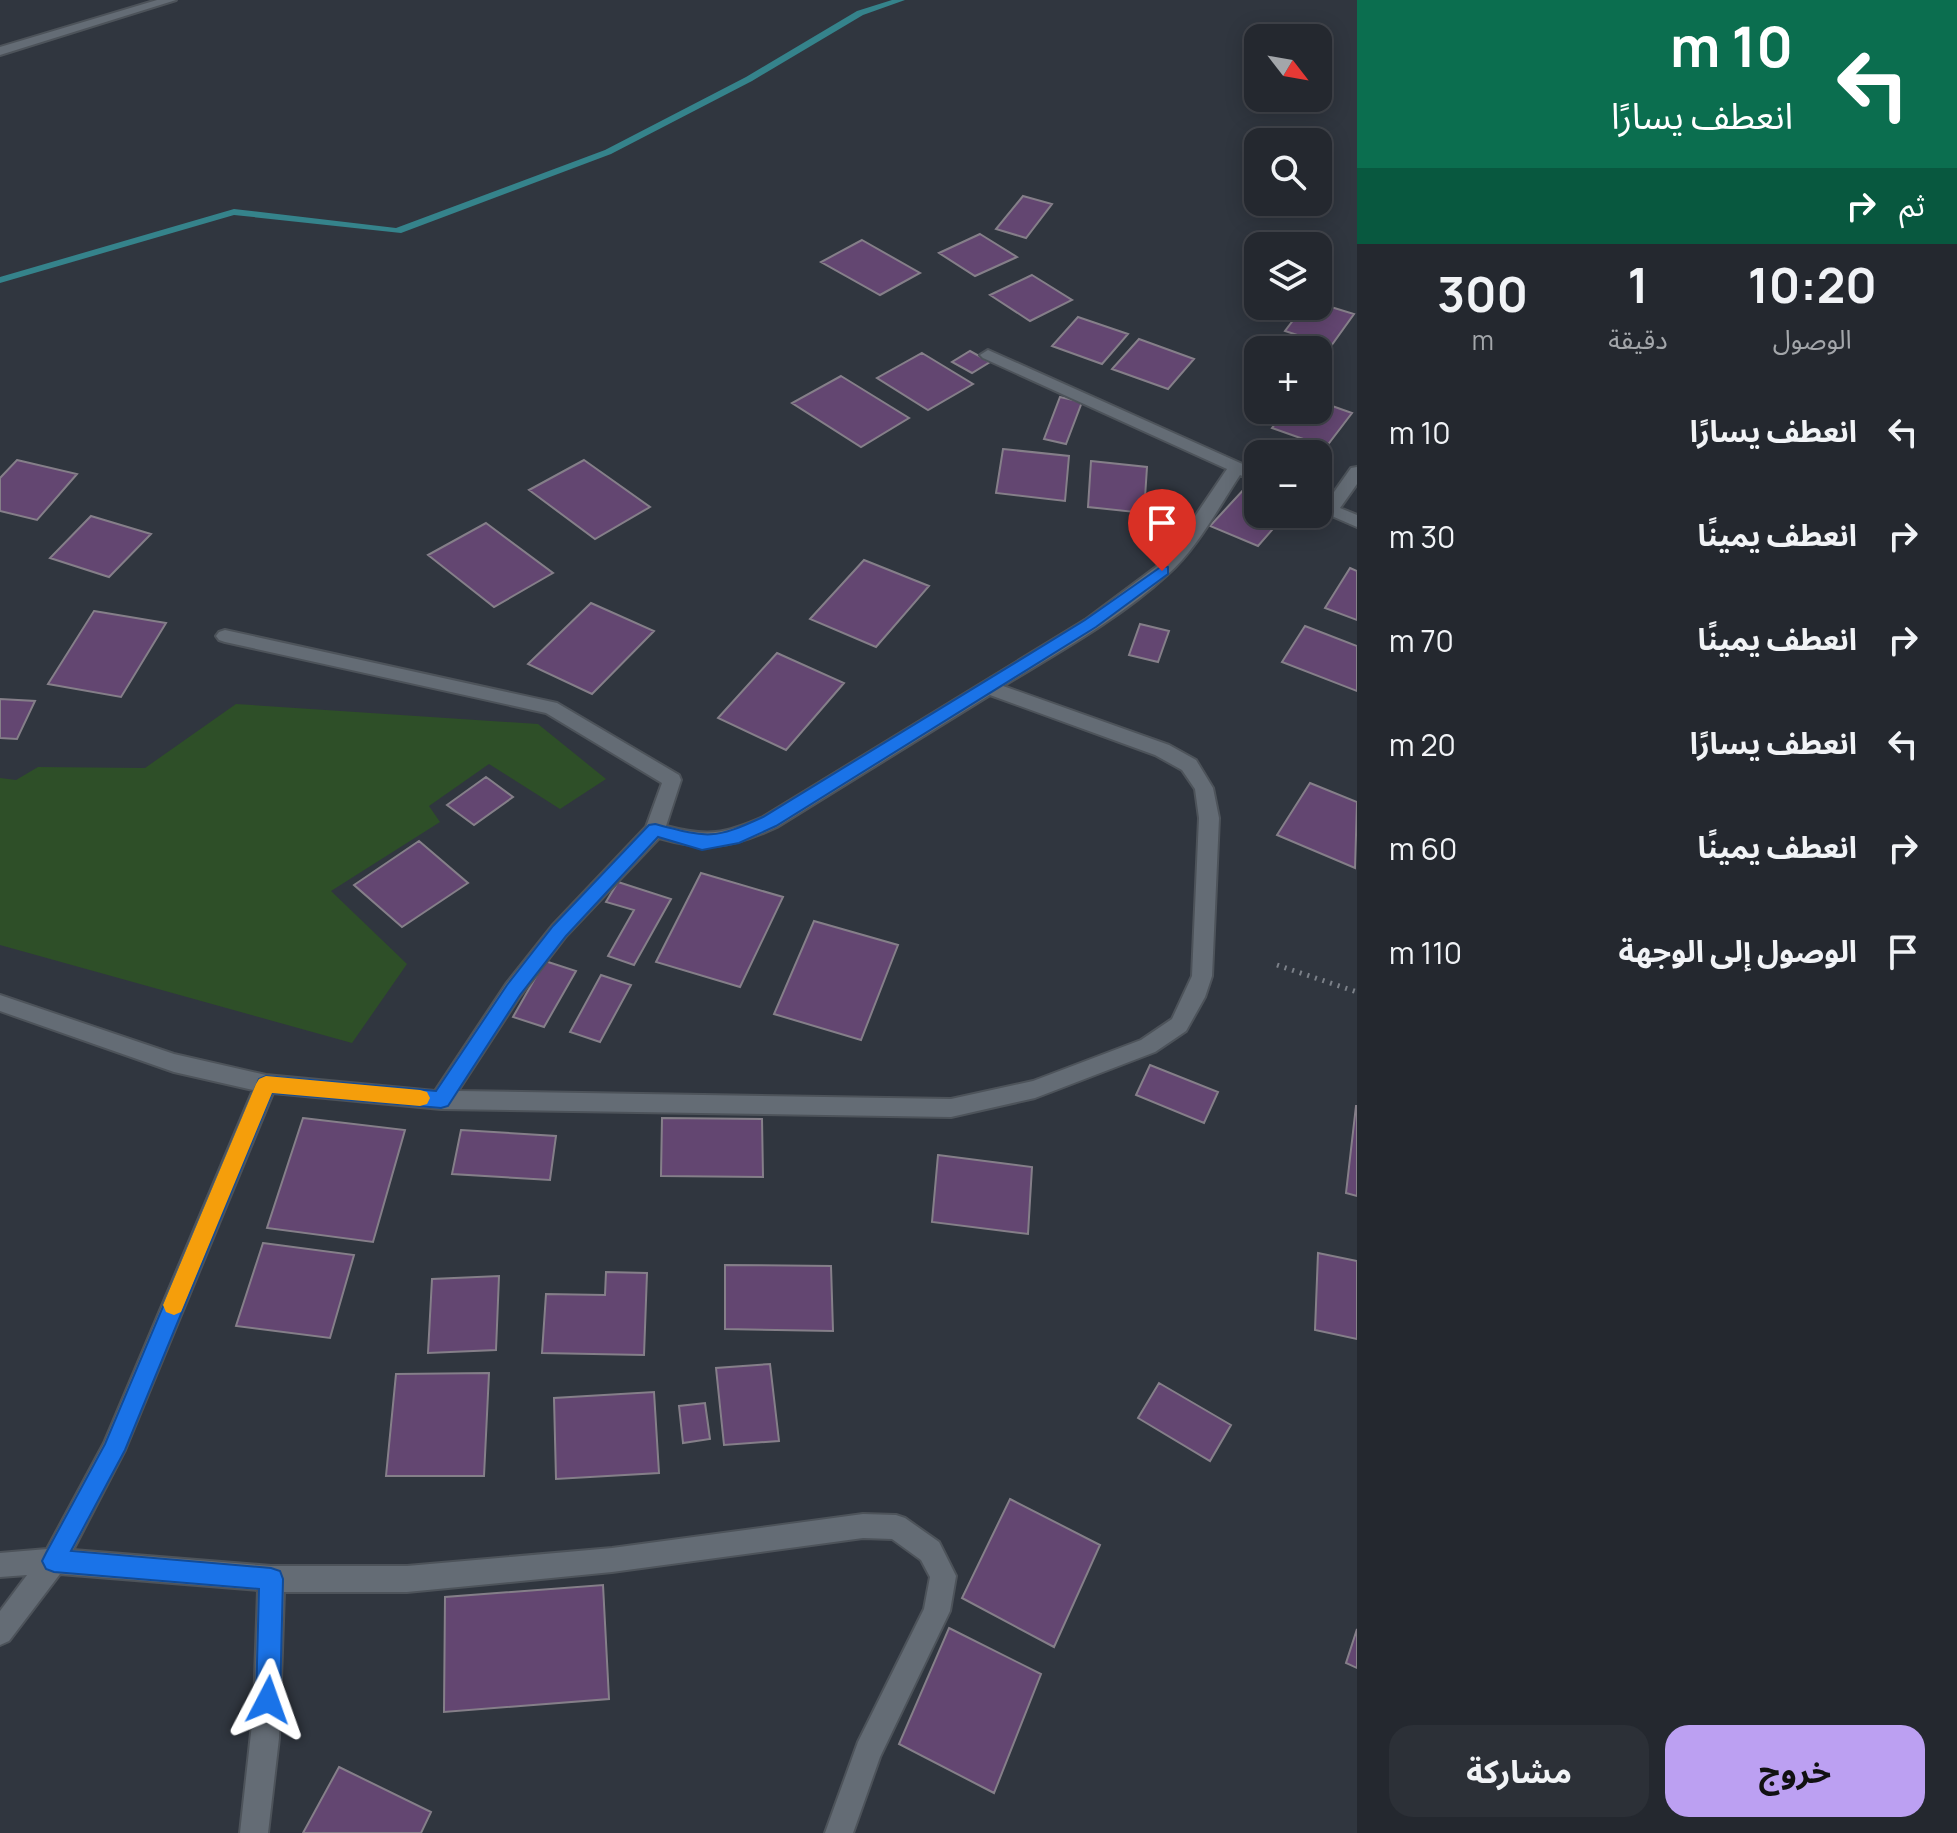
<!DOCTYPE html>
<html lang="ar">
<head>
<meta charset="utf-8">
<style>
  :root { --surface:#24282f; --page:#2c3037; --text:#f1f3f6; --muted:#a3a6aa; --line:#41444b; --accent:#bca0f2 }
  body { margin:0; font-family:Manrope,"Noto Sans Arabic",sans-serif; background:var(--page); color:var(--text); direction:rtl; height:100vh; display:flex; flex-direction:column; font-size:30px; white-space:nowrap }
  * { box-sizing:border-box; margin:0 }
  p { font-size:26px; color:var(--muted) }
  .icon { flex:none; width:44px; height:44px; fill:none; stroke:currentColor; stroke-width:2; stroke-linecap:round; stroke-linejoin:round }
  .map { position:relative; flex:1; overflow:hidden; direction:ltr }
  .drawer { display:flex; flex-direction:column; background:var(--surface); width:600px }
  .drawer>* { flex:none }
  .top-card { background:#0b6e4f; color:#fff; overflow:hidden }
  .needle { width:52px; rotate:121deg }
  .tools { position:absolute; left:1244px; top:24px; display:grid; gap:16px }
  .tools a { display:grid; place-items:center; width:88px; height:88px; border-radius:16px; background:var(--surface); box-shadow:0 4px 20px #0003,0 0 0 2px var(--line); font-size:40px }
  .pin { position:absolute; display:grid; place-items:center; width:68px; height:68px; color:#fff; margin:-82px -34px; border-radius:50% 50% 50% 0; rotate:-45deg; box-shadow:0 0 8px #0007 }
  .pin .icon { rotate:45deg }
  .me { position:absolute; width:88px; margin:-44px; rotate:4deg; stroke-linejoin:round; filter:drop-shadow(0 0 6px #0008) }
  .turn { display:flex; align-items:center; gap:28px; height:168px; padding:0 32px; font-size:36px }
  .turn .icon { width:104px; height:104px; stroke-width:2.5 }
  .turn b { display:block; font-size:56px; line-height:68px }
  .then { display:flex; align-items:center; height:76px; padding:0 32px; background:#0003; gap:16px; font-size:30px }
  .eta { display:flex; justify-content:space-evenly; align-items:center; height:136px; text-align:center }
  .eta b { font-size:48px; font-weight:700; line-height:56px }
  .cta { display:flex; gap:16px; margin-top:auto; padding:16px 32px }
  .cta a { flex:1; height:92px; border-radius:24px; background:var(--accent); color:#111; font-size:32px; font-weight:700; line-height:92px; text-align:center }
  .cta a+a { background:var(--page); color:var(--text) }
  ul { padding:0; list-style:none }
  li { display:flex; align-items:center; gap:24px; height:104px; padding:0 32px }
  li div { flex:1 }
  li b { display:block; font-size:30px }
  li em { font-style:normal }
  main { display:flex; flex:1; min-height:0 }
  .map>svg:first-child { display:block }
  .green { fill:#2e4f28 }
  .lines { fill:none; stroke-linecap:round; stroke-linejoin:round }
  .stream { fill:#35838b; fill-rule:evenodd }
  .building { fill:#634671; stroke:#857f89; stroke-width:2 }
  .minor-casing { stroke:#4d535a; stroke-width:4 }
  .path { stroke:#7c8189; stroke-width:5; stroke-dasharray:2 6; stroke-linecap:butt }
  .minor { fill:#646c75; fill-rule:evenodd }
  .route { fill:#1a73e8; stroke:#114b97; stroke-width:2 }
  .slow { fill:#f59e0b }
</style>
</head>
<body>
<main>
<section class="drawer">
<div class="top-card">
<div class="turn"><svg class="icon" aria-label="left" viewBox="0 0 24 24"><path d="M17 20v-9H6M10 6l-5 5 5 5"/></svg><div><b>10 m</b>انعطف يسارًا</div></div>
<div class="then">ثم<svg class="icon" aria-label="right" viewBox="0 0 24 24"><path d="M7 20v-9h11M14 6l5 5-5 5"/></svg></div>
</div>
<div class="eta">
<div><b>10:20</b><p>الوصول</p></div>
<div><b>1</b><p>دقيقة</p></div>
<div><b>300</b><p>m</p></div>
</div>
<ul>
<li><svg class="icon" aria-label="left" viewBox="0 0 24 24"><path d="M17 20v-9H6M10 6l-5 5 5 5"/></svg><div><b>انعطف يسارًا</b></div><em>10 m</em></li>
<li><svg class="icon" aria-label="right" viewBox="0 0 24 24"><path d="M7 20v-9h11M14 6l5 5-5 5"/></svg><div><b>انعطف يمينًا</b></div><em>30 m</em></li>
<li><svg class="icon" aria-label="right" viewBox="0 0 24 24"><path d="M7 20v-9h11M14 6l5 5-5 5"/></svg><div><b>انعطف يمينًا</b></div><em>70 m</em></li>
<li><svg class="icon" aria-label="left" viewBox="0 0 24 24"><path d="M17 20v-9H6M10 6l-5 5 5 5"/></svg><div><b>انعطف يسارًا</b></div><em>20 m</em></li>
<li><svg class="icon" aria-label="right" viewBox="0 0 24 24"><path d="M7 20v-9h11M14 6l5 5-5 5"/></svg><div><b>انعطف يمينًا</b></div><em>60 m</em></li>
<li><svg class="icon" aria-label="arrive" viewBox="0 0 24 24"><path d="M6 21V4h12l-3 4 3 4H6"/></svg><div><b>الوصول إلى الوجهة</b></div><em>110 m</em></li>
</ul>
<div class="cta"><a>خروج</a><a>مشاركة</a></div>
</section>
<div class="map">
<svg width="1357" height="1833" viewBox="0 0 1357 1833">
  <rect width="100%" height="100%" fill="#30363f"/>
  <path class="green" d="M236,704L538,724L606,779L560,809L489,764L429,806L440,822L331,891L407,964L352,1043L0,945V778L16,780L38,767L145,768Z"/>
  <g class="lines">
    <path class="stream" d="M892,0H905L863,15L752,81L611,154L401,233L234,215L0,283V277L234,209L396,228L605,150L746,77L857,11Z"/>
  </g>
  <path class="building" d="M1023,196L1052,204L1026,238L996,229Z
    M980,234L1017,257L975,276L939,253Z
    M862,240L920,273L880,295L821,262Z
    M1032,275L1072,300L1030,321L990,295Z
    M1318,303L1354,314L1331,346L1285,331L1304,306H1318Z
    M1078,317L1128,334L1102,364L1052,346Z
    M1139,339L1194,359L1168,389L1112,369Z
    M970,351L990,362L972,373L952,362Z
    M922,353L973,384L928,410L877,378Z
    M841,376L909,418L861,447L792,403Z
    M1060,397L1082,402L1066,444L1044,439Z
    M1318,401L1352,413L1326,447L1272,428L1286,410H1318Z
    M1003,449L1069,456L1065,501L996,493Z
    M17,460L77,474L37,520L0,511V478Z
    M584,460L650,507L595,539L529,490Z
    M1091,461L1147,467L1144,513L1088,507Z
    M1246,487L1258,492V514H1286L1258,546L1210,526Z
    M91,516L151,534L109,577L50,558Z
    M486,523L553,573L494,607L428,555Z
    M864,560L929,586L876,647L810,619Z
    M1350,568L1357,571V620L1325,608Z
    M591,603L654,631L592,694L528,664Z
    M94,611L166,623L121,697L48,684Z
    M1140,624L1169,631L1158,662L1129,655Z
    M1305,626L1357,646V691L1282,662Z
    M777,653L844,683L786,750L718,718Z
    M0,699L35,701L17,739L0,738Z
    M486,777L513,797L474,825L447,805Z
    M1310,783L1357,802L1355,868L1277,835Z
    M419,841L468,883L402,927L354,885Z
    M701,873L783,897L740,987L656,962Z
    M618,882L671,899L634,965L608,956L634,910L606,902Z
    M814,921L898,945L861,1040L774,1014Z
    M545,961L576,971L544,1027L513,1017Z
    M601,975L631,985L600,1042L570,1032Z
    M1150,1065L1218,1092L1204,1123L1136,1095Z
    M1356,1106H1357V1196L1346,1193Z
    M303,1118L405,1130L373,1242L267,1228Z
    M662,1118L762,1119L763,1177L661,1176Z
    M461,1130L556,1136L550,1180L452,1174Z
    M938,1155L1032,1167L1028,1234L932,1222Z
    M263,1243L354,1255L330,1338L236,1326Z
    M1318,1253L1357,1261V1339L1315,1330Z
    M725,1265L831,1266L833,1331L725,1329Z
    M606,1272L647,1273L644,1355L542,1353L546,1294L605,1295Z
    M499,1276L496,1350L428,1353L432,1279Z
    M770,1364L779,1441L724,1445L716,1368Z
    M489,1373L484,1476H386L396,1374Z
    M1159,1383L1231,1425L1210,1461L1138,1418Z
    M654,1392L659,1473L556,1479L554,1398Z
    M705,1403L710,1439L683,1443L679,1406Z
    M1010,1499L1100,1545L1054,1647L962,1598Z
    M603,1585L609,1699L444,1712L445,1597Z
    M949,1628L1041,1674L994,1793L899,1744Z
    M1357,1629V1668L1346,1663Z
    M339,1767L431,1812L421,1833H303Z"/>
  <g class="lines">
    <g class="minor-casing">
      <path id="minor" d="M157,0H176L0,55V47Z
        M988,350L1258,471V482L1240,475C1218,508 1197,549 1167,575C1119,619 1059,652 1003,686L1169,745L1196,760L1213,788L1219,818L1212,976L1205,997L1186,1031L1155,1052L1035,1098L951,1117L441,1109L273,1093L125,1450L73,1550L271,1566H407L612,1548L863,1514L896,1515L905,1518L939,1542L956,1576L950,1611L880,1757L853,1833H825L858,1742L924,1609L930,1577L921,1560L892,1539L863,1538L612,1572L407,1592H284L279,1738L268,1833H240L254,1706L258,1590L60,1574L9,1641L0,1645V1611L27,1575L0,1577V1553L47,1549L104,1443L253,1090L174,1072L0,1011V995L174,1054L266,1075L435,1091L506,984L552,926L646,827L662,783L546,713L225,642L219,640L216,636L219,632L225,630L557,703L679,775L681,780L666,826C707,837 725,834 763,817L1085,620L1156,567L1175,546L1227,469L983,358L980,355ZM990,695L1155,755L1182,770L1195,789L1199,818L1192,976L1172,1019L1141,1040L1033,1081L951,1099L458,1091L520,996L566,936L659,838C708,852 731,848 777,827Z
        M1357,467V484L1340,508L1357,515V527L1318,510V501L1327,502L1351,468Z"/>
    </g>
    <path class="path" d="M1277,965L1357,992"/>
    <use href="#minor" class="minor"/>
  </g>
  <path class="route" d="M1162,566L1168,567V574L1096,627L776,826L739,843L702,850L658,837L566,936L520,995L448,1106L441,1108L272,1093L125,1450L71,1551L271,1568L280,1571L283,1579L280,1700L277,1709L268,1712L260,1709L256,1700L259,1589L54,1572L46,1569L42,1561L46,1553L105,1444L259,1079L266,1076L436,1091L507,985L553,926L649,825L655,824C708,838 713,840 763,817L1085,620Z"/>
  <path class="slow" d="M266,1076L420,1090L427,1092L430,1098L427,1104L420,1106L272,1093L181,1312L174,1315L166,1312L163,1305L256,1084L259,1079Z"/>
</svg>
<div class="tools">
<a><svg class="needle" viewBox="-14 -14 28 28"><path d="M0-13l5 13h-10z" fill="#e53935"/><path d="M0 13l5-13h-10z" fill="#a3a6aa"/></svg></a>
<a><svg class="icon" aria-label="search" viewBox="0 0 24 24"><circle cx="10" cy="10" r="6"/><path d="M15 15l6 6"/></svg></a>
<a><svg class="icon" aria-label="layers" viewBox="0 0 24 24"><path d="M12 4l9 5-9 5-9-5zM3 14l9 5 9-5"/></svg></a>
<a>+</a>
<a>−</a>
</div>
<div class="pin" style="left:1162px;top:571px;background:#d93025"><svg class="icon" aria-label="arrive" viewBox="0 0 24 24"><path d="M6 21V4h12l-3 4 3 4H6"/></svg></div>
<svg class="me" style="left:268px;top:1700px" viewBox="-20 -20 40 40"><path d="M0-17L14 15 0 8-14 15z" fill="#1a73e8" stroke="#fff" stroke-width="4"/></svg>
</div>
</main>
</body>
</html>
